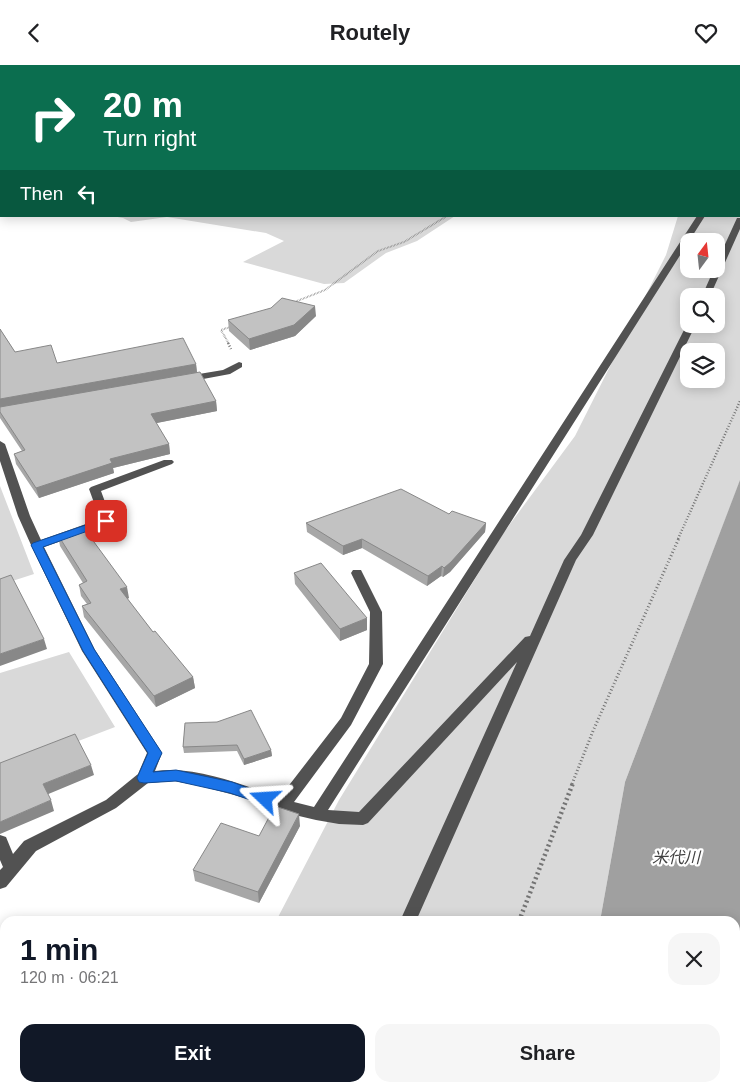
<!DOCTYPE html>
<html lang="en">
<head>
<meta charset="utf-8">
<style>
  :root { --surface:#fff; --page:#f6f6f6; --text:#202124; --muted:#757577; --accent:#111827 }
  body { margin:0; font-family:Helvetica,"Noto Sans JP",sans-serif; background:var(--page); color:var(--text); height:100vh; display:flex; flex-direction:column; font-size:19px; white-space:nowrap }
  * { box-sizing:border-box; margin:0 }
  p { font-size:16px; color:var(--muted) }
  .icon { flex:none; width:28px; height:28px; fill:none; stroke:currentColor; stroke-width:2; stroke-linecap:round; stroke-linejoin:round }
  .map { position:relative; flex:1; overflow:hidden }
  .details { position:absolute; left:0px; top:851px; width:740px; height:176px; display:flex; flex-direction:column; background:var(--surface); border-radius:15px 15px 0 0; box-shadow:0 2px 12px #0003 }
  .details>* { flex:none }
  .hud { position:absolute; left:0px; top:0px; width:740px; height:152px; box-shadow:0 2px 12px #0003; background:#0b6e4f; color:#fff; overflow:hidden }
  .needle { width:32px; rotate:15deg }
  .fabs { position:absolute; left:680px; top:168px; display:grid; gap:10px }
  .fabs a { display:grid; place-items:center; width:45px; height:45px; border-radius:10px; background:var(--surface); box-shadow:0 2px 12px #0003; font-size:25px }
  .pin { position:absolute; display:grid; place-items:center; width:42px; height:42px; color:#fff; margin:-21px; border-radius:10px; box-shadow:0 2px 8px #0006 }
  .me { position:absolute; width:55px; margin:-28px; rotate:290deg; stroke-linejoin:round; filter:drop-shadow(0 0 4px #0008) }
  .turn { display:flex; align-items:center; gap:18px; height:105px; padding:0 20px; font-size:22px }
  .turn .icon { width:65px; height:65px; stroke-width:2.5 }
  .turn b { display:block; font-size:35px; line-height:42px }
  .then { display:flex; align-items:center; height:48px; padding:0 20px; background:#0003; gap:10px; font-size:19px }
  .round { display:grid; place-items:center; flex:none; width:52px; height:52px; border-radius:15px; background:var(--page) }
  .head { display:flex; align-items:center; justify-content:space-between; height:85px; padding:0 20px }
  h1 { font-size:30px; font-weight:800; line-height:38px; color:var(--accent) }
  .button { display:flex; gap:10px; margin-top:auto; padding:10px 20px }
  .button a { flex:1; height:58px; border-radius:15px; background:var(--accent); color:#fff; font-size:20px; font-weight:800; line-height:58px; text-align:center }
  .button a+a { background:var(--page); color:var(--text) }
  header { display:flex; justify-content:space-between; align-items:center; height:65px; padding:0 20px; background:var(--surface); font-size:22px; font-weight:800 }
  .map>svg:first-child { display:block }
  .green { fill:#d9d9d9; fill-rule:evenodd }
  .water { fill:#a0a0a0 }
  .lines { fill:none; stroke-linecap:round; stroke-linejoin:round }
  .path-far3 { stroke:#747474; stroke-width:2; stroke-dasharray:0.5 1; stroke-linecap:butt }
  .path-far2 { stroke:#747474; stroke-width:2.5; stroke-dasharray:1 2; stroke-linecap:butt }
  .path-far1 { stroke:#747474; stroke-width:3; stroke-dasharray:1 2.5; stroke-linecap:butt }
  .path { stroke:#747474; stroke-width:4.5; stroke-dasharray:2 3; stroke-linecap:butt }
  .minor { fill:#525252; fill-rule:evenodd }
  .wall { fill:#a7a7a7 }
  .shaded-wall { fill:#888 }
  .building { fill:#c2c2c2; stroke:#888 }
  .route { fill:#1a73e8; stroke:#114b97 }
  .labels { text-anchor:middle; stroke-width:4.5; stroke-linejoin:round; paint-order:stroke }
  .near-water-label { font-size:16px; font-style:italic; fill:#414141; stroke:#fff }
</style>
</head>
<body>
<header><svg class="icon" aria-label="back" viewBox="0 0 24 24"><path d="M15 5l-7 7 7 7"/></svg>Routely<svg class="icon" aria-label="heart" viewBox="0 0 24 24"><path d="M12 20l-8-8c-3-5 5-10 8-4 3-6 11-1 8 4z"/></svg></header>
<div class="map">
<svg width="740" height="1027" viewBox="0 0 740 1027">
  <rect width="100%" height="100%" fill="#fff"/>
  <path class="green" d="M0,0H272L1,1V54Z
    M705,0H740V416L625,717L600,856H276L339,735L502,470L575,371L666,190L678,151H739V1ZM689,176H716V204H689ZM689,231H716V259H689ZM689,286H716V314H689Z
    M112,151H455L417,176L386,188L344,218L324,219L243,197L284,176L266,168L167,152L131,157L123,153Z
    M0,421L34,509L0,520Z
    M69,587L115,662L0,706V608Z
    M181,1022L571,1023L570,1027H179Z"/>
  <path class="water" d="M740,415V1027H570L571,1022H735V856H600L625,717Z"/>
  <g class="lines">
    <path class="path-far3" d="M148,0L153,1
      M308,1L311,0
      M292,238L325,225L378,186L404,177L447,151
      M229,279L221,265L233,261"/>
    <path class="path-far2" d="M228,278L231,284
      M678,474L740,336"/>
    <path class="path-far1" d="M572,719L593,666L679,473"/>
    <path class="path" d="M519,856L573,718
      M459,1027L461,1022"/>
    <path class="minor" d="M543,0H551L552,1H544Z
      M0,57H1V61H0Z
      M697,151H705L328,745L359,747L525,572L530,571L564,495L581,470L687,259L689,257V259H696L593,470L576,495L416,856H400L517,597L368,758L363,760L339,759L316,755L282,747L245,733L201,721L174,716L148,718L116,743L36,786L6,822L0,824V805L3,802L0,795V770L6,772L13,789L24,776L106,735L138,709L147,688L82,586L31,480L18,451L0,396V376L5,379L30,451L41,475L100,454L89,424L91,422L164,395H172L174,397L172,399L101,426L112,456L110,459L44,482L95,585L162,688L155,706C197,700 240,720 280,732L341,653L369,599L370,547L351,508L353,505H361L382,547L383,599L351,660L294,737L314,742Z
      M737,153H740V164L710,231H702L714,204H716V199Z
      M239,297L242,298V302L230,309L187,317L182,314L187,311L223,305Z
      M321,1022H340L338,1027H320Z"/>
  </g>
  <path class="wall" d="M316,251L295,271L250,285L229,266L228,255Z
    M0,264L15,287L57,298L196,299L197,307L216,336L217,346L156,358L169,379L170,389L113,403L114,408L39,433L16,399L14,389L22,386L0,353Z
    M449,449L486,458L485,467L450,507L443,512L441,511L427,521L362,483L343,490L307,467L306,458Z
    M58,470L129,533L127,534L153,567L193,612L195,623L156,642L84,552L82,541L87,539L81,531L79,520L83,518L60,481Z
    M294,508L367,565L340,576L295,519Z
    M185,658L271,685L272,691L244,700L237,686L184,688L183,682Z
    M300,761L259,838L195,816L193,805L259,771Z"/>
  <path class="shaded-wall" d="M315,241L316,251L295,271L250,285L249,274Z
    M196,299L197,308L0,343V334Z
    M216,336L217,346L152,359L151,349Z
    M169,379L170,389L113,403L114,408L39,433L36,423L110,394Z
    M486,458L485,467L450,507L443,512L444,503Z
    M362,474V483L343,490V481Z
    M442,501L441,511L427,521L428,511Z
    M127,522L129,533L122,536L120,524Z
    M367,553V565L340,576V564Z
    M44,574L47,584L0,601V589Z
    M193,612L195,623L156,642L154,631Z
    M271,685L272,691L244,700V694Z
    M91,700L94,710L46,730L43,719Z
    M51,735L54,746L0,769V757Z
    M299,749L300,761L259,838L258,827Z
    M64,1022H68V1027H64Z"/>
  <path class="building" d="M282,233L315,241L294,260L249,274L228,255L271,243Z
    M0,264L15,287L51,280L57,298L183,273L196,299L0,334Z
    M200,307L216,336L151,349L169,379L110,394L112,398L36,423L14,389L25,385L0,347V342Z
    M401,424L449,449L452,446L486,458L451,497L444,503L442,501L428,511L362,474L343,481L306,458Z
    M83,462L127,522L120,524L153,567L155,566L193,612L154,631L82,541L91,538L79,520L87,516L58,470Z
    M321,498L367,553L340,564L294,508Z
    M11,510L44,574L0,589V514Z
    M251,645L271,685L244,694L237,680L183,682L185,658L217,657Z
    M75,669L91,700L43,719L51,735L0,757V698Z
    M275,741L299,749L258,827L193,805L221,758L259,771Z
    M57,852V856H43Z
    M5,867V1022H64V1027H0V868Z"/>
  <path class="route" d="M106,453L112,456L110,458L43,482L94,584L162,688L153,707L176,705L232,717L270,731L272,734L270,738L265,740L230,728L176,716L144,718L139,717L137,713L148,688L83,586L31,480L33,478Z"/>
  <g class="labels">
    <g class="near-water-label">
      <text x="676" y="798">米代川</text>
    </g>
  </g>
</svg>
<div class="fabs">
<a><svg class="needle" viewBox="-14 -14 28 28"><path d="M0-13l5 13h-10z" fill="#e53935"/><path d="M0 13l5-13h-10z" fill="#757577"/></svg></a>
<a><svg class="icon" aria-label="search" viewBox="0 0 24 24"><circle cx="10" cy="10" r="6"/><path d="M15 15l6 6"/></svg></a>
<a><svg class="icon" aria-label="layers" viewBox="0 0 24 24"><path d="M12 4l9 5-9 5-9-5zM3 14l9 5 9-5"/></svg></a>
</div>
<div class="pin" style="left:106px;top:456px;background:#d93025"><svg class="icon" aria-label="arrive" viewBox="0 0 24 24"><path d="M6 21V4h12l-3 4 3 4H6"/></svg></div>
<svg class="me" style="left:265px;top:734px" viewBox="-20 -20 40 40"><path d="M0-17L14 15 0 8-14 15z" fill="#1a73e8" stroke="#fff" stroke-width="4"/></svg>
<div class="hud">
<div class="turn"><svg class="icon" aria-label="right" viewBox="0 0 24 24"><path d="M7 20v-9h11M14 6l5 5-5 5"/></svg><div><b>20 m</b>Turn right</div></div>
<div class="then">Then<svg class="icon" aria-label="left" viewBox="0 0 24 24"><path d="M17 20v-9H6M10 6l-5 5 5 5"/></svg></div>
</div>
<section class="details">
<div class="head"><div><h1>1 min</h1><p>120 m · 06:21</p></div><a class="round"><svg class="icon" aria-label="close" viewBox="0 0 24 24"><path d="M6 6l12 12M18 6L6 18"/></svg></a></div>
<div class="button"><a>Exit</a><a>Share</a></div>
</section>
</div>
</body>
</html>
